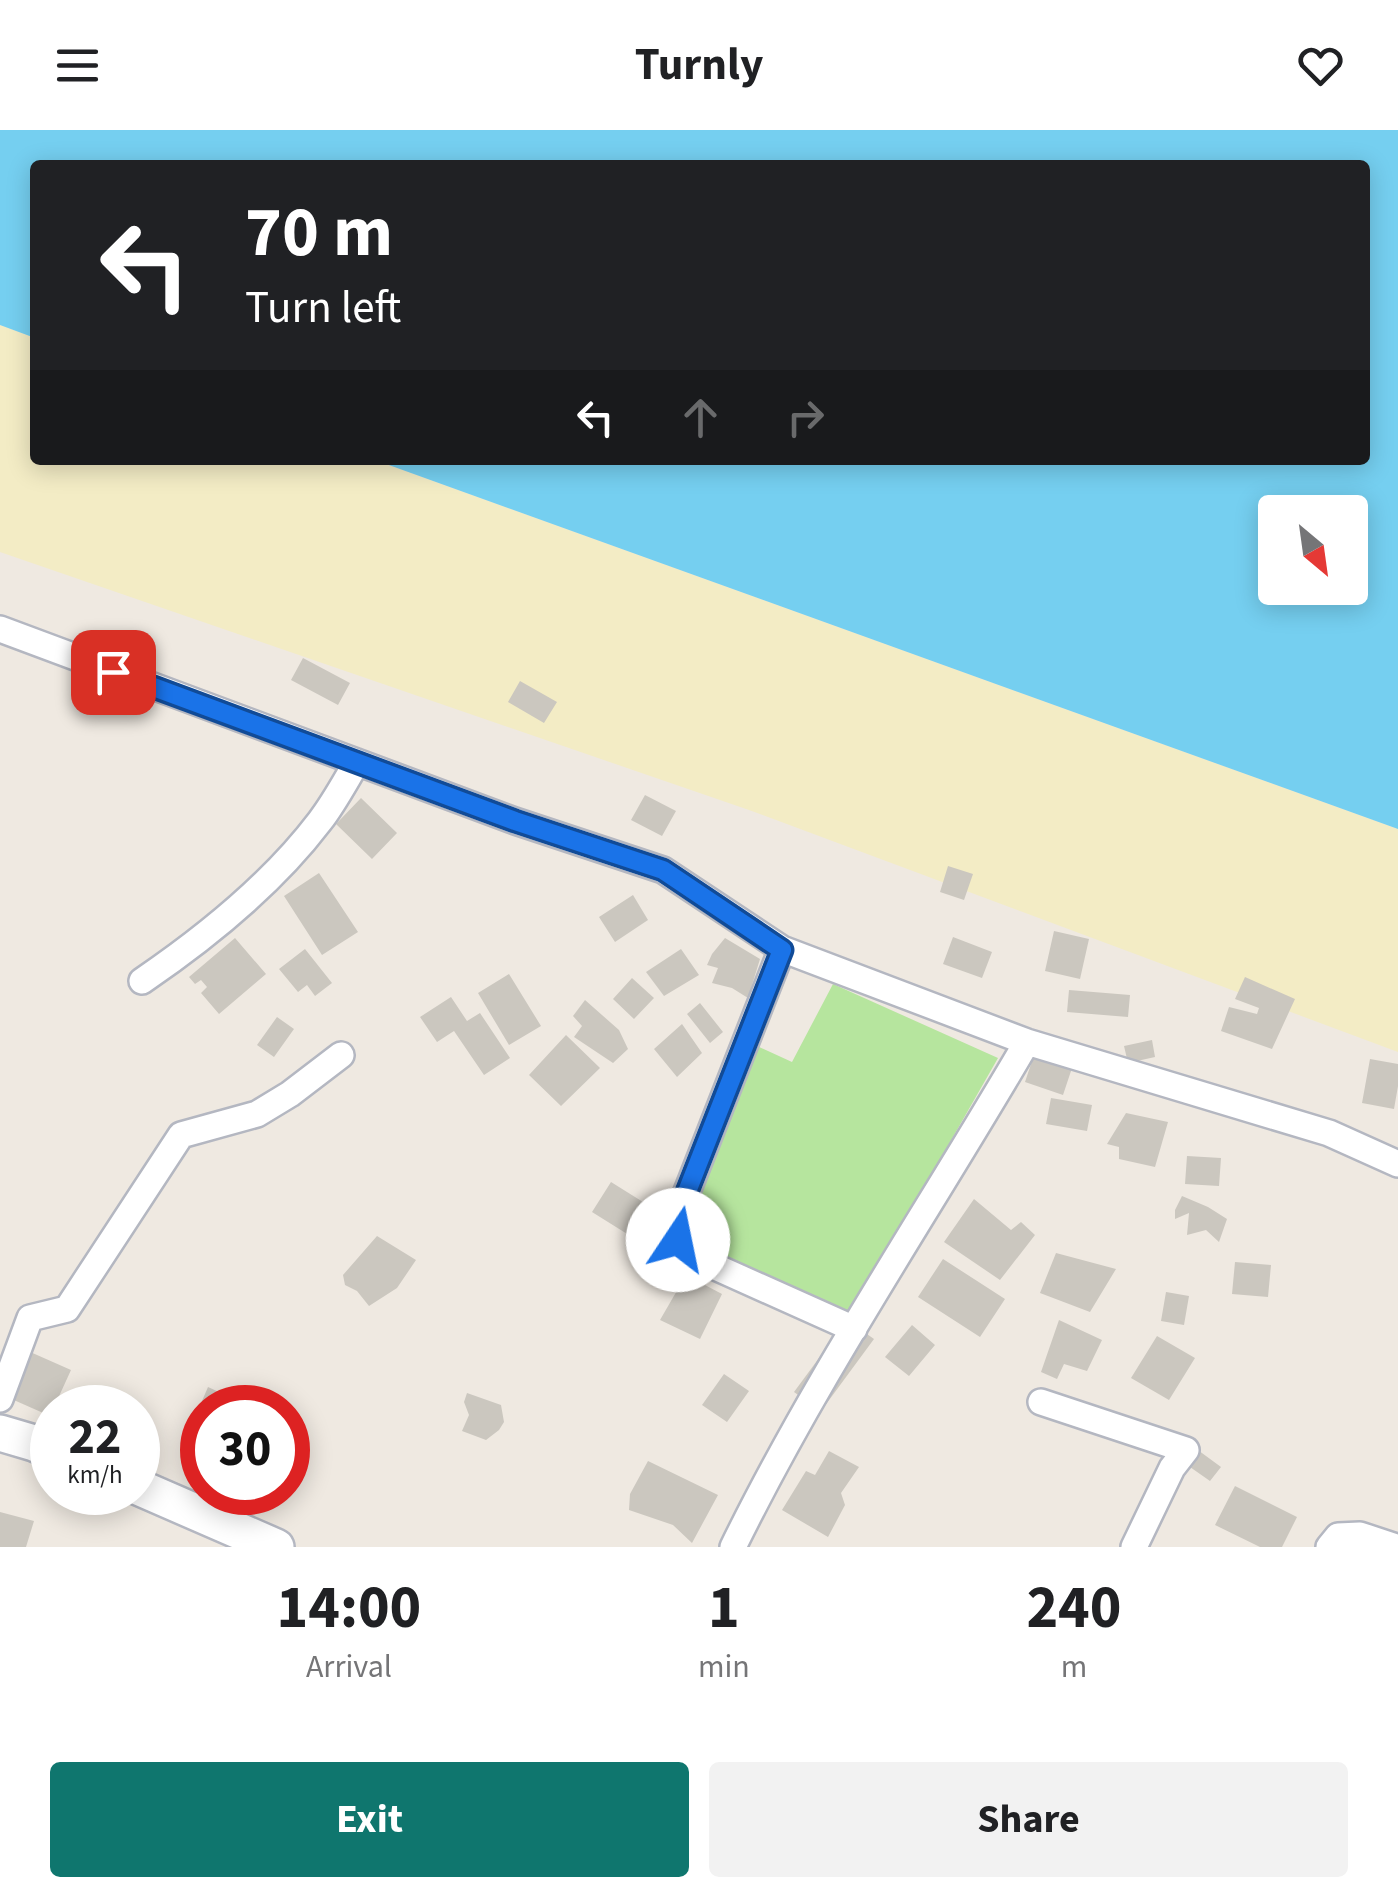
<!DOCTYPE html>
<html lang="en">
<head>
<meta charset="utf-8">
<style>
  :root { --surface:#fff; --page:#f2f2f2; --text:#202124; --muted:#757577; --accent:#0f766e }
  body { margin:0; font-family:"Source Sans 3",sans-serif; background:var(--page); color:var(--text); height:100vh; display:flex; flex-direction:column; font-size:38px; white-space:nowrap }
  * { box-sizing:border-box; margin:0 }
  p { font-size:32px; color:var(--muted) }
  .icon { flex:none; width:55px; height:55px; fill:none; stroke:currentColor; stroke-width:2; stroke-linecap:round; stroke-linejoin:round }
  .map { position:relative; height:1417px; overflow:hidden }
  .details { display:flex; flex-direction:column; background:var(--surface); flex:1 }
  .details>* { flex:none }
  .top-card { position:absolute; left:30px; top:30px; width:1340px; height:305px; border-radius:10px; box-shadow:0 5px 25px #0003; background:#202124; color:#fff; overflow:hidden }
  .needle { width:65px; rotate:151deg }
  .tools { position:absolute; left:1258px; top:365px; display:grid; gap:20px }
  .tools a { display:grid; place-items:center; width:110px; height:110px; border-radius:10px; background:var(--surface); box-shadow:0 5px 25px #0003; font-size:50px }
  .speed { position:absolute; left:30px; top:1255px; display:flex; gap:20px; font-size:50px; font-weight:700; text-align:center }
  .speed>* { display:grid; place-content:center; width:130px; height:130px; border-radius:50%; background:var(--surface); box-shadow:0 5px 25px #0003; line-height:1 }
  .speed small { font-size:25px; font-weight:400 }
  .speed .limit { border:15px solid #d22; background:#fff; color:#111 }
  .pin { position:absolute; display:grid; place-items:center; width:85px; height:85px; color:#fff; margin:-42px; border-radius:20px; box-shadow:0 5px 15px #0006 }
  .me { position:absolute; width:110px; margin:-55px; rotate:11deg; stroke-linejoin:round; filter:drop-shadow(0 0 8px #0008) }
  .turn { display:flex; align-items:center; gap:35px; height:210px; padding:0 50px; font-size:45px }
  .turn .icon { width:130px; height:130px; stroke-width:2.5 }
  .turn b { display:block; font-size:70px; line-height:85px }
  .lanes { display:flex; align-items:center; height:95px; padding:0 50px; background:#0003; justify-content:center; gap:50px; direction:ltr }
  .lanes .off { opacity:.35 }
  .eta { display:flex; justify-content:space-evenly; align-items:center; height:170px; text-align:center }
  .eta b { font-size:60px; font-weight:700; line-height:70px }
  .action { display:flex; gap:20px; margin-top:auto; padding:20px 50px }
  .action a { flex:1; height:115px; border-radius:10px; background:var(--accent); color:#fff; font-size:40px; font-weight:700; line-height:115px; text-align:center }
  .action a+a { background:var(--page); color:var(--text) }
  header { display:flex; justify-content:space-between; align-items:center; height:130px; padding:0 50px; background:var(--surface); font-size:45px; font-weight:700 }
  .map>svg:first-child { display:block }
  .green { fill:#b6e59e }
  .sand { fill:#f3ecc5 }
  .water { fill:#75cff0; fill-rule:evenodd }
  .building { fill:#cbc7bf }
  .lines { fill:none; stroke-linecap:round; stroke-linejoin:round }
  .minor-casing { stroke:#b4b7c1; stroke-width:30 }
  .secondary-casing { stroke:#b4b7c1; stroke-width:40 }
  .minor { stroke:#fff; stroke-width:25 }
  .secondary { stroke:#fff; stroke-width:35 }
  .route-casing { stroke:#114b97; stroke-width:25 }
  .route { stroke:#1a73e8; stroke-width:18 }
</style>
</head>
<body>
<header><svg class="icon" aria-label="menu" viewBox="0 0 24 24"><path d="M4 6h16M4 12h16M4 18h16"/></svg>Turnly<svg class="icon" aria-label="heart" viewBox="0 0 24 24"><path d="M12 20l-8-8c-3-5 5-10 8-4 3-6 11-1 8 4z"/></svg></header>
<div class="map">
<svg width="1398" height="1417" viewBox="0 0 1398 1417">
  <rect width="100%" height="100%" fill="#efe9e1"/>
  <path class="green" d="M833,854L998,928L852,1184L680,1108L757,916L792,932Z"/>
  <path class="sand" d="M0,195L35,208V330H375L1398,699V922L749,680L0,422Z"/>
  <path class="water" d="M0,0H1398V699L375,330H1365V35H35V208L0,195ZM1275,382H1350V458H1275Z"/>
  <path class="building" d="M303,528L350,553L338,575L291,550Z
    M520,551L557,572L544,593L508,572Z
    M645,665L676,681L662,706L631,690Z
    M361,668L397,703L372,729L336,694Z
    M948,736L973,744L964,770L940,762Z
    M319,743L358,802L322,825L284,766Z
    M633,765L648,790L615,812L599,787Z
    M1054,801L1089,809L1080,849L1045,841Z
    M953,807L992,822L982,848L943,834Z
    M235,808L266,844L219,884L201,863L207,857L201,850L195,854L189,847Z
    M725,808L760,829L748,868L732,858L712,853L718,838L707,835L712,824Z
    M305,819L332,853L315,866L307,855L298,862L279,839Z
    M681,819L699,845L664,866L646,842Z
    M509,844L541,896L509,915L478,863Z
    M1245,847L1295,869L1272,919L1221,901L1229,877L1257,884L1259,878L1235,869Z
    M632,848L654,868L634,889L613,869Z
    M1069,860L1130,865L1128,887L1067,882Z
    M451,867L467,891L480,883L510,928L484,945L454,901L437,912L420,887Z
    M585,870L619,900L628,919L613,933L574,907L582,896L573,886Z
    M700,873L723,902L710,913L687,884Z
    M277,887L294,899L274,927L257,915Z
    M682,894L702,923L677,947L654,919Z
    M566,905L600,938L561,976L529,945Z
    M1152,910L1155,927L1128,933L1124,916Z
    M1035,922L1073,935L1063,965L1025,952Z
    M1370,929L1398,934V956L1394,979L1362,973Z
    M1051,968L1092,975L1087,1001L1046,994Z
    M1126,983L1168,992L1155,1037L1119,1029V1017L1107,1014Z
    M1187,1026L1221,1028L1219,1056L1185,1054Z
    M611,1052L651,1077L632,1107L592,1082Z
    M1182,1066L1208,1077L1227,1089L1219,1112L1206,1100L1187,1105L1189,1083L1175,1089V1080Z
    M974,1069L1011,1100L1021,1092L1035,1105L1000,1150L944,1112Z
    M377,1106L416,1130L397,1158L369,1176L357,1161L345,1155L343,1145Z
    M1056,1123L1116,1139L1090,1182L1040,1163Z
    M943,1129L1005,1169L980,1207L918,1167Z
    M1235,1132L1271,1135L1268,1167L1232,1164Z
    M686,1145L722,1164L700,1209L660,1190Z
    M1166,1162L1189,1166L1184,1195L1161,1191Z
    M847,1190L874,1209L821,1281L794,1262Z
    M1059,1190L1102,1210L1087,1241L1064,1234L1057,1249L1041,1242Z
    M912,1195L935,1215L909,1246L885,1227Z
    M1157,1206L1195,1228L1169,1270L1131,1248Z
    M28,1221L71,1240L50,1286L7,1267Z
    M724,1244L749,1261L727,1292L702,1275Z
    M208,1257L254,1278H202V1309L195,1306L198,1300L190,1299Z
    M467,1263L501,1275L504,1292L499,1300L486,1310L462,1301L469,1285L464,1272Z
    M1191,1315L1221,1337L1210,1351L1180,1330Z
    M829,1321L859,1337L841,1363L845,1375L828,1407L782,1380L806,1341L815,1345Z
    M648,1331L718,1365L692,1413L673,1395L629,1380L630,1364Z
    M1235,1356L1297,1387L1282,1417H1260L1215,1395Z
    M0,1382L34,1391L26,1417H0Z"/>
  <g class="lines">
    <g class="minor-casing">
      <path id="minor" d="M0,499L515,691L663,740L782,819L1027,912L1329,1003L1398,1034
        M782,819L681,1077C675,1098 674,1111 691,1126L854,1199
        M142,851C205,808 273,753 320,691C334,673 345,652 357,632
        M0,1269L30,1188L67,1179L181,1005L257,984L290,964L341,925
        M1041,1272L1186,1320L1172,1338L1134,1417
        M733,1417C819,1242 929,1080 1027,912
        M1329,1417L1338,1406L1360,1405L1396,1417"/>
    </g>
    <g class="secondary-casing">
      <path id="secondary" d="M0,1303L34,1313L52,1321
        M138,1357L276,1417"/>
    </g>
    <use href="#minor" class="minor"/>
    <use href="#secondary" class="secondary"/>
  </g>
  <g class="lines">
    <g class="route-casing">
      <path id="route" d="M113,542L515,691L663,740L782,820L681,1077L676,1097L678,1110"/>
    </g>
    <use href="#route" class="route"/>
  </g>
</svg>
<div class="tools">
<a><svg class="needle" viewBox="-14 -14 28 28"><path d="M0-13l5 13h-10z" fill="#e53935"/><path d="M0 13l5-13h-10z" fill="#757577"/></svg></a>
</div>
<div class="speed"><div>22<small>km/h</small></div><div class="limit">30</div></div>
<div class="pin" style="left:113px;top:542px;background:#d93025"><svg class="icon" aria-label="arrive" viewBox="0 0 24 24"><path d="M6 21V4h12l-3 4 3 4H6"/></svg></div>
<svg class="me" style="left:678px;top:1110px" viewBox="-20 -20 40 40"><circle r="19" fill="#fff"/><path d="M0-13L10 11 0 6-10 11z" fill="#1a73e8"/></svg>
<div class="top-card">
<div class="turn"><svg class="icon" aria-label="left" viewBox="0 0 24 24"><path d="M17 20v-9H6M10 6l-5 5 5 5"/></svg><div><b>70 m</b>Turn left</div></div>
<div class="lanes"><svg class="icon" aria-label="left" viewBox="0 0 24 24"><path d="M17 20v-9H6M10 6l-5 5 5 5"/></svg><svg class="icon off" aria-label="ahead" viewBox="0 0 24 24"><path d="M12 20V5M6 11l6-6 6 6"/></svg><svg class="icon off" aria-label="right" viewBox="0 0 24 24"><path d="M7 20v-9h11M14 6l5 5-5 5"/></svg></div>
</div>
</div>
<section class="details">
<div class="eta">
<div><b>14:00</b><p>Arrival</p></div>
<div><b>1</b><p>min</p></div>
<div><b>240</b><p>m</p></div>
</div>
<div class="action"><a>Exit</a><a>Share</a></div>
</section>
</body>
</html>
